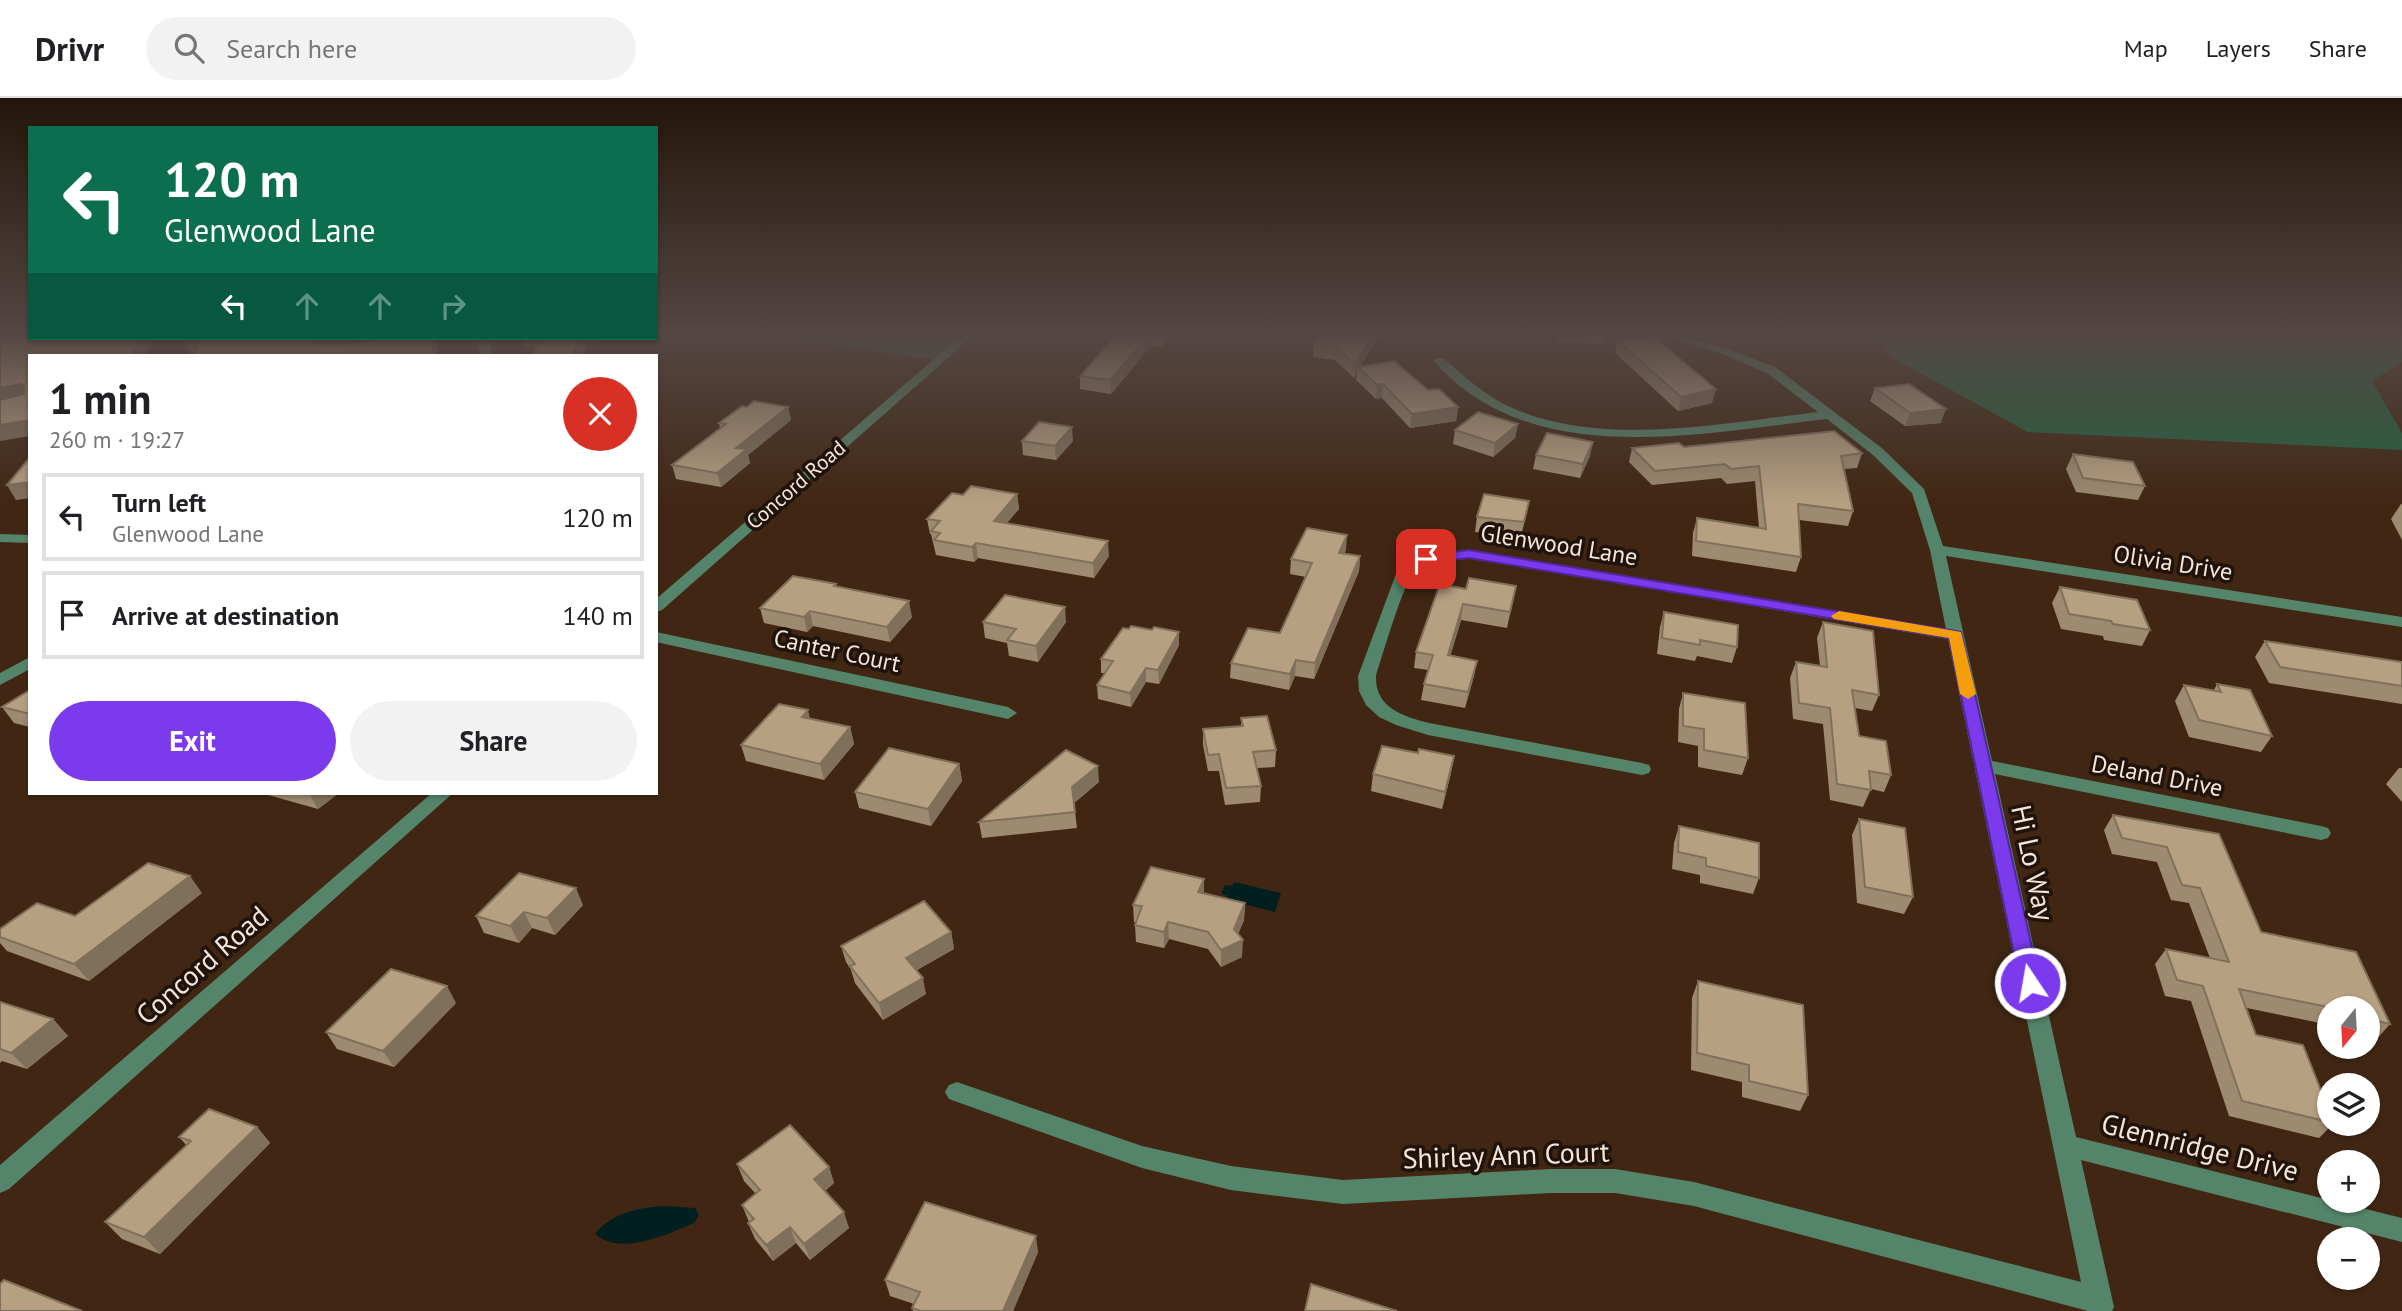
<!DOCTYPE html>
<html lang="en">
<head>
<meta charset="utf-8">
<style>
  :root { --surface:#fff; --page:#f2f2f2; --text:#202124; --muted:#757577; --line:#e0e0e0; --accent:#7c3aed }
  body { margin:0; font-family:"PT Sans",sans-serif; background:var(--page); color:var(--text); height:100vh; display:flex; flex-direction:column; font-size:26px; white-space:nowrap }
  * { box-sizing:border-box; margin:0 }
  p { font-size:23px; color:var(--muted) }
  .icon { flex:none; width:38px; height:38px; fill:none; stroke:currentColor; stroke-width:2; stroke-linecap:round; stroke-linejoin:round }
  .map { position:relative; flex:1; overflow:hidden }
  .details { position:absolute; left:28px; top:256px; width:630px; height:441px; display:flex; flex-direction:column; background:var(--surface); border-radius:0px; box-shadow:0 2px 5px #0004 }
  .details>* { flex:none }
  .top-card { position:absolute; left:28px; top:28px; width:630px; height:214px; border-radius:0px; box-shadow:0 2px 5px #0004; background:#0b6e4f; color:#fff; overflow:hidden }
  .needle { width:46px; rotate:198deg }
  .buttons { position:absolute; left:2317px; top:898px; display:grid; gap:14px }
  .buttons a { display:grid; place-items:center; width:63px; height:63px; border-radius:50%; background:var(--surface); box-shadow:0 2px 5px #0004; font-size:35px }
  .pin { position:absolute; display:grid; place-items:center; width:60px; height:60px; color:#fff; margin:-30px; border-radius:14px; box-shadow:0 4px 10px #0006 }
  .me { position:absolute; width:77px; margin:-38px; rotate:348deg; stroke-linejoin:round; filter:drop-shadow(0 0 5px #0008) }
  .turn { display:flex; align-items:center; gap:24px; height:147px; padding:0 21px; font-size:32px }
  .turn .icon { width:91px; height:91px; stroke-width:2.5 }
  .turn b { display:block; font-size:49px; line-height:60px }
  .lanes { display:flex; align-items:center; height:66px; padding:0 21px; background:#0003; justify-content:center; gap:35px; direction:ltr }
  .lanes .off { opacity:.35 }
  .round { display:grid; place-items:center; flex:none; width:74px; height:74px; border-radius:37px; background:var(--page) }
  .summary { display:flex; align-items:center; justify-content:space-between; height:119px; padding:0 21px }
  h1 { font-size:42px; font-weight:800; line-height:52px }
  .action { display:flex; gap:14px; margin-top:auto; padding:14px 21px }
  .action a { flex:1; height:80px; border-radius:42px; background:var(--accent); color:#fff; font-size:28px; font-weight:800; line-height:80px; text-align:center }
  .action a+a { background:var(--page); color:var(--text) }
  ul { padding:0; list-style:none }
  li { display:flex; align-items:center; gap:21px; height:88px; margin:0 14px 10px; padding:0 7px; border:4px solid var(--line); border-radius:0px }
  li div { flex:1 }
  li b { display:block; font-size:26px }
  li em { font-style:normal }
  header { display:flex; align-items:center; gap:42px; box-sizing:border-box; height:98px; padding:0 35px; background:var(--surface); border-bottom:2px solid var(--line) }
  header strong { font-size:33px }
  nav { display:flex; gap:38px; margin-inline-start:auto; font-size:24px }
  .search { width:490px; height:63px; background:var(--page); display:flex; align-items:center; gap:18px; box-sizing:border-box; padding:0 24px; border-radius:38px; color:var(--muted); font-size:26px }
  .map>svg:first-child { display:block }
  .green { fill:#325741 }
  .forest { fill:#21623f }
  .water { fill:#021f20 }
  .lines { fill:none; stroke-linecap:round; stroke-linejoin:round }
  .minor { fill:#54856b; fill-rule:evenodd }
  .wall { fill:#9d8a70 }
  .shaded-wall { fill:#80705b }
  .building { fill:#b7a082; stroke:#80705b; stroke-width:2 }
  .route { fill:#7c3aed; stroke:#51269a; stroke-width:2 }
  .slow { fill:#f59e0b }
  .labels { text-anchor:middle; stroke-width:7; stroke-linejoin:round; paint-order:stroke }
  .far-street-label { font-size:21px; fill:#f6e5d8; stroke:#1f130b }
  .street-label { font-size:24px; fill:#f6e5d8; stroke:#1f130b }
  .near-street-label { font-size:28px; fill:#f6e5d8; stroke:#1f130b }
</style>
</head>
<body>
<header>
<strong>Drivr</strong>
<div class="search"><svg class="icon" aria-label="search" viewBox="0 0 24 24"><circle cx="10" cy="10" r="6"/><path d="M15 15l6 6"/></svg>Search here</div>
<nav><a>Map</a><a>Layers</a><a>Share</a></nav>
</header>
<div class="map">
<svg width="2402" height="1213" viewBox="0 0 2402 1213">
  <rect width="100%" height="100%" fill="#412713"/>
  <path class="green" d="M764,237H963L934,262Z"/>
  <path class="forest" d="M1882,237H2402V264L2372,283L2402,335V352L2028,334L1887,257Z"/>
  <path class="water" d="M1234,784L1281,795L1275,814L1226,802L1228,798L1221,796L1225,787L1232,788Z
    M665,1108L695,1110L699,1117L694,1125C667,1136 621,1159 595,1136C611,1115 640,1109 665,1108Z"/>
  <g class="lines">
    <path class="minor" d="M962,237H974L662,512L656,514V501Z
      M1661,237H1678L1728,251L1775,269L1883,351L1924,391L1943,448L2402,519V529L1946,458L1992,663L2321,728L2328,730L2331,735L2328,740L2321,742L1995,676L2076,1039L2402,1120V1144L2081,1062L2114,1209L2112,1213H2088L1694,1108L1615,1095H1551L1343,1106L1231,1092L1142,1070L949,1001L945,994L949,987L957,984L1142,1048L1231,1068L1343,1082L1551,1071H1615L1694,1084L2081,1184L1948,541L1469,460C1451,461 1426,461 1413,476C1403,487 1382,559 1376,578C1375,610 1403,618 1429,625L1642,665L1649,667L1651,671L1649,675L1642,677L1428,637L1396,627L1379,619L1366,607L1359,593L1358,578L1396,476C1414,455 1443,453 1469,452L1946,531L1930,452L1912,395L1873,357L1827,321C1699,335 1530,374 1433,262L1443,260C1465,279 1489,301 1517,312C1607,349 1724,325 1818,314L1767,275L1720,255Z
      M478,240H490L492,257H480Z
      M0,436L30,437V445L0,444Z
      M656,534L1008,609L1017,615L1008,621L656,544Z
      M30,559V571L0,587V575Z
      M432,695H453L9,1091L0,1095V1067Z"/>
  </g>
  <path class="wall" d="M1116,237H1171L1161,249L1151,248L1111,296L1080,291V278Z
    M1320,237L1361,268L1428,292L1458,309L1456,323L1410,330L1382,300L1376,301L1356,282L1357,274L1354,280L1335,262L1313,259L1314,246Z
    M1556,237H1606L1604,246L1558,244Z
    M1617,242L1712,305L1678,313L1615,255Z
    M1875,290L1941,325L1905,328L1870,303Z
    M747,309H788L791,322L748,357L750,365L721,389L676,381L672,367L720,330L719,325Z
    M1518,326L1515,340L1493,359L1453,346L1455,332Z
    M1022,343H1073L1056,362L1023,357Z
    M1684,349L1862,355L1857,370L1844,371L1853,413L1848,428L1799,422L1801,459L1796,474L1692,458L1693,435L1697,420L1759,430L1755,383L1727,386L1721,380L1652,387L1629,364L1632,350Z
    M2073,356L2145,388L2138,402L2076,394L2066,371Z
    M1536,357L1590,358L1580,380L1533,371Z
    M1017,396L1019,411L1006,425L1109,458L1094,480L978,460L974,464L936,457L931,436H930L927,421L963,397Z
    M1529,403L1521,439L1475,434L1477,419Z
    M2401,406H2402V442L2391,421Z
    M1346,452L1344,455L1360,458L1359,473L1314,581L1295,578L1289,592L1230,580L1231,565L1280,535L1306,479L1290,476L1291,461Z
    M836,486V489L912,519L890,544L813,528L807,534L764,525L760,510Z
    M1516,488L1507,530L1461,522L1450,558L1474,578L1465,610L1421,602L1424,586L1428,572L1414,570L1416,554L1466,491Z
    M2060,489L2150,532L2142,548L2104,542L2103,538L2061,531L2052,505Z
    M1664,514L1737,549L1732,565L1697,558L1695,563L1657,556L1660,529Z
    M983,524H1066L1038,564L1009,558L1007,545L985,540Z
    M1823,524L1879,597L1872,613L1855,610L1859,638L1891,677L1884,694L1871,691L1863,709L1830,702L1823,626L1793,621L1790,580L1796,564L1820,568L1817,540Z
    M1152,532L1179,534V547L1159,586L1146,584L1131,609L1098,601L1097,587L1105,575H1101V561Z
    M2265,543L2402,564V606L2269,585L2255,559Z
    M2217,586L2272,638L2261,654L2189,639L2175,603L2184,587L2214,592Z
    M30,592V629L14,625L2,609Z
    M1683,595L1748,660L1742,677L1698,669V648L1678,644L1679,611Z
    M1241,620L1276,652L1275,669L1257,670L1261,688L1260,704L1225,707L1219,673H1208L1203,647V631L1241,629Z
    M850,629L854,646L824,682L746,663L741,647Z
    M959,666L962,683L931,728L859,710L855,694Z
    M2399,670H2402V704L2386,686Z
    M1451,675L1442,711L1371,693L1373,676Z
    M1099,684L1074,705L1077,730L982,740L979,724Z
    M261,695H339L318,711Z
    M2113,717L2219,736L2261,834L2356,854L2390,926L2376,942L2368,940V910H2329V931L2322,929L2320,925L2247,910L2256,937L2303,947L2329,1013V1026H2333L2319,1040L2229,1018L2191,903L2165,898L2155,866L2166,851L2210,860L2189,805L2171,802L2157,764L2112,756L2104,732Z
    M1859,721L1913,799L1904,816L1857,805L1852,737Z
    M1679,728L1759,780L1753,796L1700,785V777L1672,771L1674,745Z
    M202,795L89,883L7,853L0,845V831Z
    M1204,795L1245,805L1244,822L1238,836L1242,859L1221,869L1208,851L1169,841L1164,850L1136,844L1135,827L1137,824H1134L1133,807Z
    M583,807L555,837L532,830L519,845L484,835L476,818Z
    M951,834L954,851L917,872L926,896L883,922L855,885L851,872L846,864L841,848Z
    M1698,883L1808,997L1800,1013L1742,999V984L1691,972L1692,900Z
    M0,904L53,921L68,938L27,971L2,963L0,965Z
    M456,905L394,969L337,951L326,934Z
    M257,1029L270,1045L160,1156L122,1141L105,1124L187,1048L179,1039Z
    M737,1066L829,1069L834,1085L825,1093L849,1130L810,1162L796,1145L773,1163L755,1141L748,1125L749,1124L742,1107L756,1096L744,1083Z
    M1038,1154L1013,1213H913L912,1210L914,1206L890,1198L885,1182Z"/>
  <path class="shaded-wall" d="M1149,237H1151V248L1111,296L1110,282Z
    M1161,237H1171L1161,249Z
    M1373,237H1380L1359,270L1358,269L1357,274L1354,280L1355,266Z
    M141,240H155L145,257H131Z
    M318,240H396L318,257L313,244Z
    M432,240H434L436,244L438,257H434Z
    M523,240H546L548,246L526,250Z
    M579,240H616L587,245L582,257H572Z
    M199,243V257H191L185,245Z
    M21,286L30,299L0,305V290Z
    M1383,286L1382,300L1376,301L1377,287Z
    M1716,291L1712,305L1678,313L1681,299Z
    M788,309L791,322L748,357L750,365L721,389L717,375L736,350Z
    M1458,309L1456,323L1410,330L1412,316Z
    M1946,311L1941,325L1905,328L1910,315Z
    M30,322V338L0,343V327Z
    M1518,326L1515,340L1493,359L1495,345Z
    M1072,329L1073,343L1056,362L1055,348Z
    M1593,344L1590,358L1580,380L1583,366Z
    M30,384V400L16,402L7,387Z
    M1017,396L1019,411L996,438L994,423Z
    M1347,437L1346,452L1338,470L1339,455Z
    M1108,443L1109,458L1094,480L1093,465Z
    M976,445L978,460L974,464L972,449Z
    M1360,458L1359,473L1314,581L1315,565Z
    M909,503L912,519L890,544L887,529Z
    M1463,506L1461,522L1446,573L1448,557Z
    M1065,509L1066,524L1038,564L1036,548Z
    M810,513L813,528L807,534L804,519Z
    M1179,534V547L1159,586L1158,572Z
    M1296,562L1295,578L1289,592L1290,576Z
    M1477,563L1474,578L1465,610L1468,594Z
    M1146,570V584L1131,609L1130,595Z
    M808,612L812,629L802,619Z
    M850,629L854,646L824,682L820,666Z
    M1454,658L1451,675L1442,711L1445,694Z
    M959,666L962,683L931,728L928,711Z
    M1098,668L1099,684L1073,706L1072,689Z
    M309,695H339L318,711Z
    M190,778L202,795L89,883L74,866Z
    M1204,781V798L1198,794Z
    M576,790L583,807L555,837L547,820Z
    M1245,805L1244,822L1234,846L1243,842L1242,859L1221,869V852L1234,831Z
    M524,814L532,830L519,845L510,828Z
    M1168,824L1169,841L1164,850V834Z
    M951,834L954,851L910,876L906,860Z
    M923,880L926,896L883,922L879,905Z
    M447,888L456,905L394,969L383,953Z
    M53,921L68,938L27,971L11,955Z
    M257,1029L270,1045L160,1156L144,1139Z
    M829,1069L834,1085L819,1097L814,1081Z
    M844,1114L849,1130L810,1162L804,1146Z
    M790,1129L796,1145L773,1163L766,1147Z
    M1036,1138L1038,1154L1013,1213H1003Z"/>
  <path class="building" d="M0,237H30V240H141L131,257H30V322L0,327V302L24,296V288L21,286L0,290Z
    M1116,237H1149L1110,282L1080,278Z
    M1320,237H1373L1355,266L1336,249L1314,246Z
    M1654,239L1716,291L1681,299L1617,242Z
    M186,240H318L313,244L315,247H342L381,240H432L434,257H195L199,243L185,245Z
    M541,240H579L572,257H532Z
    M1394,263L1428,292L1439,291L1458,309L1412,316L1383,286L1377,287L1358,269Z
    M1909,286L1946,311L1910,315L1875,290Z
    M754,303L788,309L736,350L747,351L717,375L672,367L726,326L719,325L742,308L747,309Z
    M1478,314L1518,326L1495,345L1455,332Z
    M1039,324L1072,329L1055,348L1022,343Z
    M1834,333L1862,355L1841,358L1853,413L1798,406L1801,459L1696,443L1697,420L1766,431L1759,368L1731,371L1725,366L1655,373L1632,350L1679,345L1684,349Z
    M1547,335L1593,344L1583,366L1536,357Z
    M2073,356L2133,364L2145,388L2083,380Z
    M30,359V384L7,387Z
    M971,388L1017,396L994,423L1108,443L1093,465L976,445L972,449L934,442L940,435L931,433L940,423L927,421L952,395L963,397Z
    M1484,396L1529,403L1524,424L1477,419Z
    M1307,430L1347,437L1339,455L1360,458L1315,565L1296,562L1290,576L1231,565L1248,530L1280,535L1312,465L1291,461Z
    M793,478L836,486L834,488L909,503L887,529L810,513L804,519L760,510Z
    M1469,480L1516,488L1510,514L1463,506L1448,557L1477,563L1468,594L1424,586L1433,557L1416,554L1440,486L1466,491Z
    M2060,489L2137,502L2150,532L2113,526L2111,523L2069,516Z
    M1005,497L1065,509L1036,548L1007,542L1016,531L983,524Z
    M1664,514L1738,527L1737,549L1700,542V547L1662,540Z
    M1823,524L1873,533L1879,597L1852,592L1859,638L1886,643L1891,677L1869,673L1871,692L1837,686L1830,610L1799,605L1796,564L1827,569Z
    M1131,528L1152,532L1154,529L1179,534L1158,572L1146,570L1130,595L1097,587L1113,563L1101,561L1123,530L1129,531Z
    M2265,543L2402,564V588L2280,569Z
    M2217,586L2250,592L2272,638L2199,622L2184,587L2221,594Z
    M30,592V616L2,609Z
    M1683,595L1745,605L1748,660L1704,652V631L1683,628Z
    M779,606L808,612L802,619L850,629L820,666L741,647Z
    M1267,618L1276,652L1253,654L1261,688L1226,690L1219,656L1208,657L1203,631L1243,628L1241,620Z
    M1382,648L1418,655L1419,651L1454,658L1445,694L1373,676Z
    M889,650L959,666L928,711L855,694Z
    M1066,652L1098,668L1072,689L1075,714L979,724Z
    M2113,717L2219,736L2261,834L2356,854L2390,926L2368,921V910H2333L2239,891L2256,937L2303,947L2329,1013V1024L2242,1003L2203,888L2177,882L2166,851L2229,864L2200,790L2182,787L2167,749L2122,740Z
    M1859,721L1905,730L1913,799L1865,789Z
    M1679,728L1759,745V780L1706,768V760L1678,754Z
    M148,765L190,778L74,866L0,839V831L37,805L75,818Z
    M1151,769L1204,781L1198,794L1245,805L1234,831L1243,842L1221,852L1208,834L1168,824L1164,834L1135,827L1142,808L1133,807Z
    M519,775L576,790L547,820L524,814L510,828L476,818Z
    M924,803L951,834L906,860L923,880L879,905L850,868L855,866L841,848Z
    M391,871L447,888L383,953L326,934Z
    M1698,883L1803,907L1808,997L1749,983V967L1697,955Z
    M0,904L53,921L11,955L0,951Z
    M209,1011L257,1029L144,1139L105,1124L191,1043L179,1039Z
    M790,1027L829,1069L814,1081L844,1114L804,1146L790,1129L766,1147L748,1125L754,1121L742,1107L760,1092L737,1066Z
    M925,1104L1036,1138L1003,1213H921L912,1210L920,1194L885,1182Z
    M4,1182L82,1213H0V1186Z
    M1311,1186L1397,1213H1305Z"/>
  <linearGradient id="sky" x2="0" y2="1"><stop stop-color="#24150a"/><stop offset="0.58" stop-color="#544744"/><stop offset="1" stop-color="#544744" stop-opacity="0"/></linearGradient>
  <rect width="2402" height="406" fill="url(#sky)"/>
  <path class="route" d="M1469,452L1961,534L2040,885L2037,890L2030,893L2023,890L2020,885L1949,540L1469,460L1426,465L1419,461L1426,457Z"/>
  <path class="slow" d="M1839,513L1961,534L1976,596L1968,601L1960,596L1949,540L1834,521L1831,518Z"/>
  <g class="labels">
    <g class="far-street-label">
      <text transform="translate(796 387) rotate(-41)" y="7">Concord Road</text>
    </g>
    <g class="street-label">
      <text transform="translate(1559 447) rotate(9)" y="8">Glenwood Lane</text>
      <text transform="translate(2173 465) rotate(9)" y="8">Olivia Drive</text>
      <text transform="translate(837 553) rotate(12)" y="8">Canter Court</text>
      <text transform="translate(2157 678) rotate(11)" y="8">Deland Drive</text>
    </g>
    <g class="near-street-label">
      <text transform="translate(2033 765) rotate(78)" y="10">Hi Lo Way</text>
      <text transform="translate(202 867) rotate(-41)" y="10">Concord Road</text>
      <text transform="translate(2200 1049) rotate(14)" y="10">Glennridge Drive</text>
      <text transform="translate(1506 1057) rotate(-2)" y="10">Shirley Ann Court</text>
    </g>
  </g>
</svg>
<div class="buttons">
<a><svg class="needle" viewBox="-14 -14 28 28"><path d="M0-13l5 13h-10z" fill="#e53935"/><path d="M0 13l5-13h-10z" fill="#757577"/></svg></a>
<a><svg class="icon" aria-label="layers" viewBox="0 0 24 24"><path d="M12 4l9 5-9 5-9-5zM3 14l9 5 9-5"/></svg></a>
<a>+</a>
<a>−</a>
</div>
<div class="pin" style="left:1426px;top:461px;background:#d93025"><svg class="icon" aria-label="arrive" viewBox="0 0 24 24"><path d="M6 21V4h12l-3 4 3 4H6"/></svg></div>
<svg class="me" style="left:2030px;top:885px" viewBox="-20 -20 40 40"><circle r="17" fill="#7c3aed" stroke="#fff" stroke-width="3"/><path d="M0-11L8 9 0 5-8 9z" fill="#fff"/></svg>
<div class="top-card">
<div class="turn"><svg class="icon" aria-label="left" viewBox="0 0 24 24"><path d="M17 20v-9H6M10 6l-5 5 5 5"/></svg><div><b>120 m</b>Glenwood Lane</div></div>
<div class="lanes"><svg class="icon" aria-label="left" viewBox="0 0 24 24"><path d="M17 20v-9H6M10 6l-5 5 5 5"/></svg><svg class="icon off" aria-label="ahead" viewBox="0 0 24 24"><path d="M12 20V5M6 11l6-6 6 6"/></svg><svg class="icon off" aria-label="ahead" viewBox="0 0 24 24"><path d="M12 20V5M6 11l6-6 6 6"/></svg><svg class="icon off" aria-label="right" viewBox="0 0 24 24"><path d="M7 20v-9h11M14 6l5 5-5 5"/></svg></div>
</div>
<section class="details">
<div class="summary"><div><h1>1 min</h1><p>260 m · 19:27</p></div><a class="round" style="background:#d93025;color:#fff"><svg class="icon" aria-label="close" viewBox="0 0 24 24"><path d="M6 6l12 12M18 6L6 18"/></svg></a></div>
<ul>
<li><svg class="icon" aria-label="left" viewBox="0 0 24 24"><path d="M17 20v-9H6M10 6l-5 5 5 5"/></svg><div><b>Turn left</b><p>Glenwood Lane</p></div><em>120 m</em></li>
<li><svg class="icon" aria-label="arrive" viewBox="0 0 24 24"><path d="M6 21V4h12l-3 4 3 4H6"/></svg><div><b>Arrive at destination</b></div><em>140 m</em></li>
</ul>
<div class="action"><a>Exit</a><a>Share</a></div>
</section>
</div>
</body>
</html>
